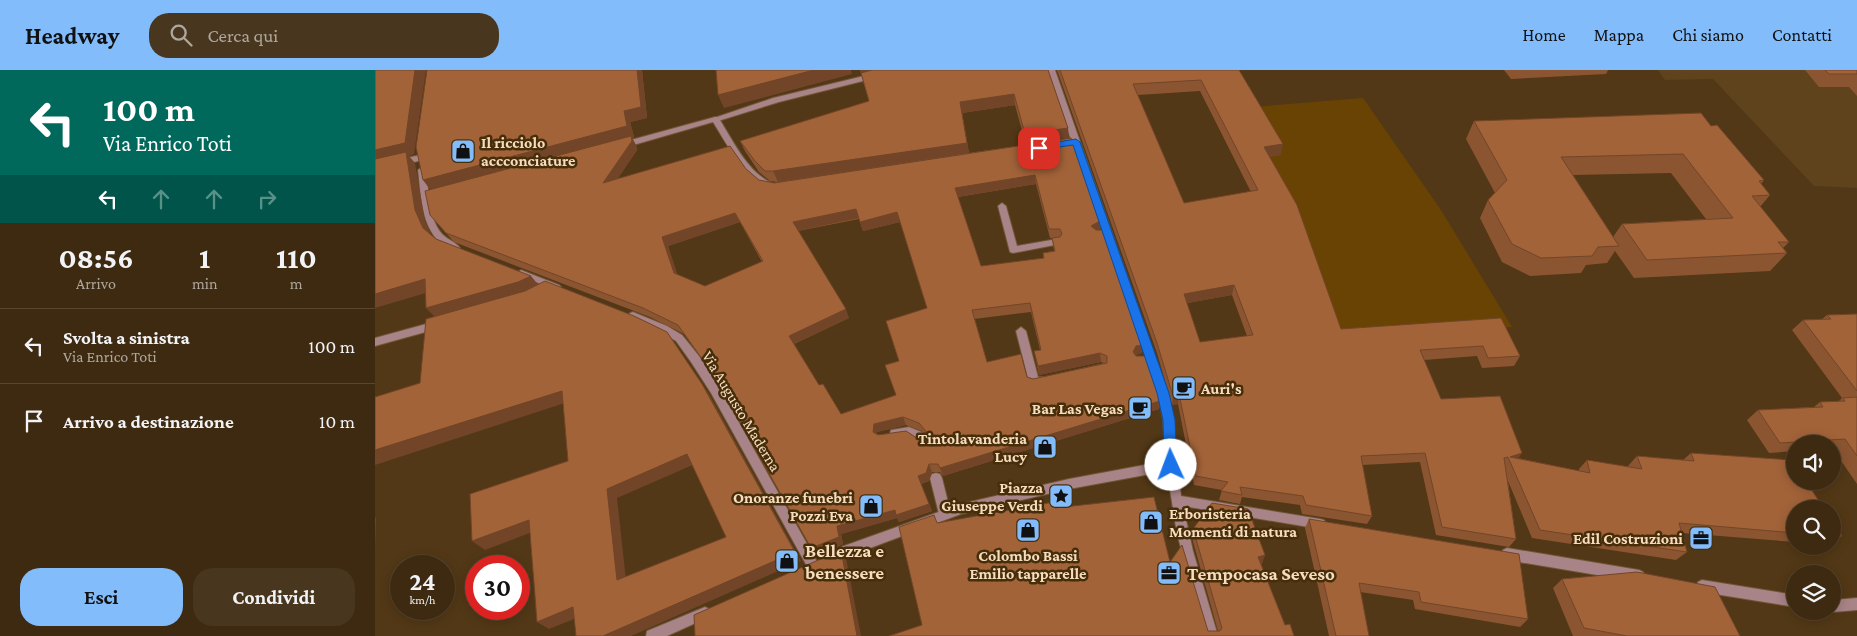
<!DOCTYPE html>
<html lang="it">
<head>
<meta charset="utf-8">
<style>
  :root { --surface:#3e2a10; --page:#49361e; --text:#f1f3f6; --muted:#ada79f; --line:#574630; --accent:#83bcfb }
  body { margin:0; font-family:"Crimson Pro",serif; background:var(--page); color:var(--text); height:100vh; display:flex; flex-direction:column; font-size:19px; white-space:nowrap }
  * { box-sizing:border-box; margin:0 }
  p { font-size:16px; color:var(--muted) }
  .icon { flex:none; width:28px; height:28px; fill:none; stroke:currentColor; stroke-width:2; stroke-linecap:round; stroke-linejoin:round }
  .map { position:relative; flex:1; overflow:hidden }
  .panel { display:flex; flex-direction:column; background:var(--surface); width:375px }
  .panel>* { flex:none }
  .banner { background:#00695c; color:#fff; overflow:hidden }
  .buttons { position:absolute; left:1411px; top:365px; display:grid; gap:10px }
  .buttons a { display:grid; place-items:center; width:55px; height:55px; border-radius:50%; background:var(--surface); box-shadow:0 2px 12px #0003,0 0 0 1px var(--line); font-size:25px }
  .speed { position:absolute; left:15px; top:485px; display:flex; gap:10px; font-size:25px; font-weight:700; text-align:center }
  .speed>* { display:grid; place-content:center; width:65px; height:65px; border-radius:50%; background:var(--surface); box-shadow:0 2px 12px #0003,0 0 0 1px var(--line); line-height:1 }
  .speed small { font-size:12px; font-weight:400 }
  .speed .limit { border:8px solid #d22; background:#fff; color:#111 }
  .pin { position:absolute; display:grid; place-items:center; width:42px; height:42px; color:#fff; margin:-21px; border-radius:10px; box-shadow:0 2px 8px #0006 }
  .me { position:absolute; width:55px; margin:-28px; rotate:358deg; stroke-linejoin:round; filter:drop-shadow(0 0 4px #0008) }
  .turn { display:flex; align-items:center; gap:18px; height:105px; padding:0 20px; font-size:22px }
  .turn .icon { width:65px; height:65px; stroke-width:2.5 }
  .turn b { display:block; font-size:35px; line-height:42px }
  .lanes { display:flex; align-items:center; height:48px; padding:0 20px; background:#0003; justify-content:center; gap:25px; direction:ltr }
  .lanes .off { opacity:.35 }
  .eta { display:flex; justify-content:space-evenly; align-items:center; height:85px; text-align:center }
  .eta b { font-size:30px; font-weight:700; line-height:35px }
  .action { display:flex; gap:10px; margin-top:auto; padding:10px 20px }
  .action a { flex:1; height:58px; border-radius:20px; background:var(--accent); color:#111; font-size:20px; font-weight:700; line-height:58px; text-align:center }
  .action a+a { background:var(--page); color:var(--text) }
  ul { padding:0; list-style:none }
  li { display:flex; align-items:center; gap:15px; height:75px; padding:0 20px; border-top:1px solid var(--line) }
  li div { flex:1 }
  li b { display:block; font-size:19px }
  li em { font-style:normal }
  header { display:flex; align-items:center; gap:30px; box-sizing:border-box; height:70px; padding:0 25px; background:var(--accent); color:#111 }
  header strong { font-size:24px }
  nav { display:flex; gap:28px; margin-inline-start:auto; font-size:18px }
  .search { width:350px; height:45px; background:var(--page); display:flex; align-items:center; gap:12px; box-sizing:border-box; padding:0 18px; border-radius:20px; color:var(--muted); font-size:19px }
  main { display:flex; flex:1; min-height:0 }
  .map>svg:first-child { display:block }
  .built { fill:#5f431c }
  .green { fill:#694303 }
  .lines { fill:none; stroke-linecap:round; stroke-linejoin:round }
  .service-casing { stroke:#705634; stroke-width:2 }
  .minor-casing { stroke:#705634; stroke-width:2 }
  .service { fill:#a88387; fill-rule:evenodd }
  .minor { fill:#a88387; fill-rule:evenodd }
  .wall { fill:#8c5531; fill-rule:evenodd }
  .shaded-wall { fill:#724528 }
  .building { fill:#a36339; stroke:#724528; fill-rule:evenodd }
  .route { fill:#1a73e8; stroke:#114b97 }
  .labels { text-anchor:middle; stroke-width:5; stroke-linejoin:round; paint-order:stroke }
  .poi-label { font-size:16px; font-weight:bold; fill:#f7ddbe; stroke:#472e0b; text-anchor:end }
  .street-label { font-size:16px; fill:#f7ddbe; stroke:#472e0b }
  .near-poi-label { font-size:19px; font-weight:bold; fill:#f7ddbe; stroke:#472e0b; text-anchor:start }
</style>
</head>
<body>
<header>
<strong>Headway</strong>
<div class="search"><svg class="icon" aria-label="search" viewBox="0 0 24 24"><circle cx="10" cy="10" r="6"/><path d="M15 15l6 6"/></svg>Cerca qui</div>
<nav><a>Home</a><a>Mappa</a><a>Chi siamo</a><a>Contatti</a></nav>
</header>
<main>
<section class="panel">
<div class="banner">
<div class="turn"><svg class="icon" aria-label="left" viewBox="0 0 24 24"><path d="M17 20v-9H6M10 6l-5 5 5 5"/></svg><div><b>100 m</b>Via Enrico Toti</div></div>
<div class="lanes"><svg class="icon" aria-label="left" viewBox="0 0 24 24"><path d="M17 20v-9H6M10 6l-5 5 5 5"/></svg><svg class="icon off" aria-label="ahead" viewBox="0 0 24 24"><path d="M12 20V5M6 11l6-6 6 6"/></svg><svg class="icon off" aria-label="ahead" viewBox="0 0 24 24"><path d="M12 20V5M6 11l6-6 6 6"/></svg><svg class="icon off" aria-label="right" viewBox="0 0 24 24"><path d="M7 20v-9h11M14 6l5 5-5 5"/></svg></div>
</div>
<div class="eta">
<div><b>08:56</b><p>Arrivo</p></div>
<div><b>1</b><p>min</p></div>
<div><b>110</b><p>m</p></div>
</div>
<ul>
<li><svg class="icon" aria-label="left" viewBox="0 0 24 24"><path d="M17 20v-9H6M10 6l-5 5 5 5"/></svg><div><b>Svolta a sinistra</b><p>Via Enrico Toti</p></div><em>100 m</em></li>
<li><svg class="icon" aria-label="arrive" viewBox="0 0 24 24"><path d="M6 21V4h12l-3 4 3 4H6"/></svg><div><b>Arrivo a destinazione</b></div><em>10 m</em></li>
</ul>
<div class="action"><a>Esci</a><a>Condividi</a></div>
</section>
<div class="map">
<svg width="1482" height="566" viewBox="0 0 1482 566">
  <rect width="100%" height="100%" fill="#523816"/>
  <path class="built" d="M1283,0H1482V118L1439,116L1338,9L1290,10Z"/>
  <path class="green" d="M988,28L1066,140L1137,257L961,264L884,88L905,85L878,37Z"/>
  <g class="lines">
    <g class="service-casing">
      <path id="service" d="M501,3H504V7L404,32L343,51H340L336,49L398,28Z
        M627,133L631,136L642,176L682,169L685,170L686,172L685,174L638,183L635,182L623,136Z
        M646,257L651,261L663,307H672L673,310L672,313L659,316L655,315L654,312L641,261Z
        M534,357L549,363L556,374L555,377C546,380 543,371 537,367L516,366L515,363L516,360Z
        M561,403L565,404L567,408L576,444L574,448L570,449L566,448L564,444L555,408L557,404Z"/>
    </g>
    <g class="minor-casing">
      <path id="minor" d="M672,0H680L793,323L798,349L806,426L945,449L949,450L951,454L949,458L945,459L808,436L818,481L843,566H831L802,464L792,401L694,419L586,444L455,493L451,491L449,487L451,483L455,481L586,434L694,409L791,391L788,349L783,323Z
        M340,47H343C358,70 372,103 399,114V118C376,121 349,69 338,52L248,78L244,75L245,73Z
        M45,85L49,88L48,90L0,101V95Z
        M47,97L51,100C54,120 53,148 67,164C73,170 81,172 85,178L84,180C79,181 75,179 70,176C46,161 46,125 43,100Z
        M146,200L184,215L186,217L181,220L143,205L141,203Z
        M258,242L292,256L307,265L324,286L344,317L441,490L443,494L441,498L437,500L433,498L336,323L316,292L301,271L286,262L255,249L253,246L255,243Z
        M62,251L65,252L67,255L65,258L0,276V268Z
        M1132,478L1264,500L1268,502L1270,506L1268,510L1264,512L1132,490L1128,488L1126,484L1128,480Z
        M1327,510L1420,525V537L1327,522L1323,520L1321,516L1323,512Z
        M1482,528V540L1458,542L1456,541H1458V530Z
        M330,537L334,539L336,543L334,547L292,566H271L272,561Z"/>
    </g>
    <use href="#service" class="service"/>
    <use href="#minor" class="minor"/>
  </g>
  <path class="wall" d="M52,0H267L272,48L255,52L259,67L257,68L261,75L262,80L243,108L371,99L384,110L399,113L402,112L395,111L384,102L370,81L365,71L494,31L485,0H673L693,58V68L767,283L760,285L785,331L784,339L568,406L565,402H557L554,411L546,414L557,441L524,452L522,448L466,464L468,474L441,486L341,310L309,264L275,247L79,172L71,163L56,120ZM640,35L651,75L594,83L587,43ZM661,114L675,168H677L679,181L668,183V189L606,196L583,127ZM484,149L488,161L525,152L552,238L524,291L521,325L466,344L444,315L419,274L474,248L423,161ZM365,152L387,192L330,216L302,205L293,176ZM656,242L665,280L659,281L661,290L664,305L726,292L729,293L658,309L612,292L599,249ZM531,355L547,361L553,369V371L548,372L502,364V362Z
    M682,0H864L906,85L894,87L966,259L1126,248L1145,286L1139,296L1107,298L1102,286L1049,290L1066,329L1143,388L1204,401V399L1212,390L1254,397L1253,396L1262,386L1308,390L1316,383L1420,439V472L1307,463L1312,482L1301,490L1157,468L1133,411L1141,469L1134,477L1061,465L1045,392L987,395L997,446L992,454L927,444L925,435L867,427L865,434L844,430L847,420L819,415L803,334L797,335L782,283ZM825,21L876,122L809,133L763,25ZM857,225L872,266L825,272L812,233Z
    M1129,0H1233L1231,4L1136,9Z
    M1430,0H1482V26L1474,17H1444Z
    M1099,51L1336,56L1389,110L1386,114L1395,125L1385,137L1414,172L1408,178L1412,183L1395,201L1259,208L1240,181L1232,193L1211,195L1206,203L1155,206L1127,192L1105,148L1113,130L1120,123L1091,69ZM1296,103L1331,149L1247,154L1238,167L1198,105Z
    M1482,244V414L1458,379V374H1420V381L1394,383L1372,350L1383,340L1439,337L1445,332L1464,331L1467,328L1417,260L1428,250L1447,249L1452,245Z
    M680,438L795,492L833,561H843L817,468L818,459L890,485L886,494L910,555L919,566L547,555L562,453Z
    M934,449L1153,549L1145,557L1040,539L1038,530L985,522L994,566H954L930,458Z
    M1458,451L1467,466L1458,472Z
    M1187,509L1365,566H1198L1178,518Z"/>
  <path class="shaded-wall" d="M40,0H51L39,84L34,86L40,93L50,151L58,169L48,158L0,93V80Z
    M262,0H267L272,48L255,52L259,67L257,68L261,75L262,80L234,122L228,113L57,122L48,110L249,41Z
    M439,0H476L477,4L349,38L343,25Z
    M485,0H504L487,5Z
    M639,24L640,35L587,43L594,83L403,112L398,101L585,32Z
    M693,58L694,68L651,75L650,64Z
    M908,74L906,85L887,88L889,77Z
    M660,105L661,114L582,127L580,118Z
    M481,139L484,148L422,161L418,152Z
    M522,142L525,152L488,161L485,152Z
    M360,143L365,152L293,176L305,212L299,203L287,167Z
    M725,151V160L716,165V156Z
    M156,206L165,217L62,249L51,238Z
    M50,209L61,220L0,238V224Z
    M859,215L857,225L808,234L809,224Z
    M471,239L474,248L418,274L414,266Z
    M292,262L334,324L426,491L256,566H228L420,482Z
    M768,275L767,283L761,285L758,282L761,276Z
    M725,283L726,292L664,305L663,296Z
    M187,321L196,331L0,395V380Z
    M804,324L803,334L797,335L798,326Z
    M785,331L784,339L568,406L565,398Z
    M528,347L531,355L502,362L501,371L498,362L499,354Z
    M1147,383L1140,393L1135,387Z
    M312,384L320,394L242,428L252,519L242,510L232,419Z
    M554,394L557,402L554,411L546,414L543,406Z
    M554,434L557,441L524,452L522,448L466,464L468,474L441,486L436,478L462,456L520,440Z
    M0,447L1,448L0,479Z
    M154,450L165,459L110,480L97,471Z
    M466,480L471,488L486,566H482Z
    M890,485L887,494L880,495L883,487Z
    M198,537L209,545L174,559L162,552Z"/>
  <path class="building" d="M0,0H40L30,73L0,80Z
    M52,0H262L266,37L249,41L252,56L48,110L41,77Z
    M341,0H439L343,25Z
    M497,0H673L693,58L650,64L639,24L585,32L592,73L398,101H390L380,91L365,71L494,31L486,3Z
    M685,0H864L908,74L889,77L922,135L966,259L1126,248L1145,286L1113,288L1108,276L1045,280L1066,329L1125,326L1147,383L1135,387L1215,403L1212,390L1267,399L1262,386L1319,391L1316,383L1417,390L1420,395V411H1431L1449,439H1420V463L1304,453L1312,482L1165,460L1133,387L1129,388L1141,469L1067,457L1050,383L986,386L997,446L931,435L928,426L865,417L867,425L846,421L853,412L821,406L804,324L798,326L782,273ZM826,10L883,120L809,133L758,14ZM859,215L878,265L825,272L809,224Z
    M1450,0H1482V4H1454Z
    M1326,43L1336,56L1342,55L1389,110L1384,111L1395,125L1377,126L1414,172H1403L1412,183L1272,190L1247,154L1358,148L1308,84L1186,87L1244,176L1223,177L1217,186L1166,188L1137,174L1113,130L1132,110L1099,51Z
    M256,66L257,71L228,113L355,76L371,99L384,110L399,113L696,68L725,151L716,156L721,160H728L768,275L761,276L758,282L761,286H772L785,331L565,398L563,394H554L551,403L543,406L554,434L521,445L520,440L462,456L464,467L436,478L340,307L303,255L268,238L71,163L55,145L50,121ZM660,105L674,159H685L687,164L685,167L677,168L680,181L668,183L669,188L606,196L580,118ZM481,139L485,152L522,142L552,238L511,251L524,291L510,295L521,325L466,344L448,314L444,315L414,266L471,239L418,152ZM360,143L388,191L330,216L299,203L287,167ZM655,233L666,280L659,281L663,296L725,283L732,286V293L658,309L652,307L646,284L612,292L597,240ZM528,347L544,353L555,366L553,371L548,372L531,361L503,365L498,362L499,354Z
    M31,82L40,140L48,158L61,169L156,206L143,212L51,238L50,209L0,224V89Z
    M170,211L259,246L292,262L327,314L420,482L228,566H201L198,537L162,552L154,450L97,471L95,424L193,391L187,321L0,380V327L45,313L51,249L150,221ZM312,384L351,467L242,510L232,419Z
    M1482,244V321L1428,250L1456,249L1452,245Z
    M1482,327V386L1470,369L1405,373L1383,340L1448,337L1445,332L1470,331L1468,328Z
    M779,427L795,492L807,475L833,561H845L847,558L818,459L837,433L873,439L890,485L883,487L910,555L915,554L919,566H514L547,555L524,457L559,445L562,453L679,432L680,438Z
    M934,449L1144,484L1153,549L1046,532L1044,522L984,513L994,566H961Z
    M1458,451L1467,466H1458Z
    M466,480L482,566H320L319,545Z
    M1262,502L1340,517L1365,566H1252L1209,558L1187,509Z"/>
  <path class="route" d="M701,69L705,72L794,323L800,350L802,395L796,400L789,395L788,350L782,323L698,75L664,80L660,78L664,75Z"/>
  <defs>
    <g id="shop-square" transform="scale(1.25)"><rect x="-9" y="-9" width="18" height="18" rx="4" fill="#83bcfb" stroke="#472e0b"/><path d="M-5-2.5h2.3a2.7 3.5 0 0 1 5.4 0H5L5.5 6h-11ZM-1.5-2.5h3a1.5 2.3 0 0 0-3 0Z" fill="#111"/></g>
    <g id="cafe-square" transform="scale(1.25)"><rect x="-9" y="-9" width="18" height="18" rx="4" fill="#83bcfb" stroke="#472e0b"/><path d="M-5.5-4.5H6V0H3Q3 3.5 0 3.5H-2.5Q-5.5 3.5-5.5 0ZM3-3.2v2h1.7v-2ZM-6 4.5H4V6H-6Z" fill="#111"/></g>
    <g id="sight-square" transform="scale(1.25)"><rect x="-9" y="-9" width="18" height="18" rx="4" fill="#83bcfb" stroke="#472e0b"/><path d="M0-6L1.8-2.2L6-1.7L2.9 1.2L3.7 5.4L0 3.3L-3.7 5.4L-2.9 1.2L-6-1.7L-1.8-2.2Z" fill="#111"/></g>
    <g id="office-square" transform="scale(1.25)"><rect x="-9" y="-9" width="18" height="18" rx="4" fill="#83bcfb" stroke="#472e0b"/><path d="M-6-3h4V-5.5h4V-3h4V5H-6ZM-1-4.5V-3h2v-1.5ZM-6 0V1H6V0Z" fill="#111"/></g>
  </defs>
  <g fill-rule="evenodd">
    <use href="#shop-square" x="88" y="81"/>
    <use href="#cafe-square" x="809" y="318"/>
    <use href="#cafe-square" x="765" y="338"/>
    <use href="#shop-square" x="670" y="377"/>
    <use href="#sight-square" x="686" y="426"/>
    <use href="#shop-square" x="496" y="436"/>
    <use href="#shop-square" x="776" y="452"/>
    <use href="#shop-square" x="653" y="460"/>
    <use href="#office-square" x="1326" y="468"/>
    <use href="#shop-square" x="412" y="491"/>
    <use href="#office-square" x="794" y="503"/>
  </g>
  <g class="labels">
    <g class="poi-label">
      <text x="106" y="78" text-anchor="start">Il ricciolo<tspan x="106" dy="18">accconciature</tspan></text>
      <text x="826" y="324" text-anchor="start">Auri's</text>
      <text x="748" y="344">Bar Las Vegas</text>
      <text x="652" y="374">Tintolavanderia<tspan x="652" dy="18">Lucy</tspan></text>
      <text x="668" y="423">Piazza<tspan x="668" dy="18">Giuseppe Verdi</tspan></text>
      <text x="478" y="433">Onoranze funebri<tspan x="478" dy="18">Pozzi Eva</tspan></text>
      <text x="794" y="449" text-anchor="start">Erboristeria<tspan x="794" dy="18">Momenti di natura</tspan></text>
      <text x="1308" y="474">Edil Costruzioni</text>
      <text x="653" y="491" text-anchor="middle">Colombo Bassi<tspan x="653" dy="18">Emilio tapparelle</tspan></text>
    </g>
    <g class="street-label">
      <text transform="translate(367 341) rotate(59)" y="6">Via Augusto Maderna</text>
    </g>
    <g class="near-poi-label">
      <text x="430" y="487">Bellezza e<tspan x="430" dy="22">benessere</tspan></text>
      <text x="812" y="510">Tempocasa Seveso</text>
    </g>
  </g>
</svg>
<div class="buttons">
<a><svg class="icon" aria-label="sound" viewBox="0 0 24 24"><path d="M4 9h4l5-4v14l-5-4H4zM17 9q2 3 0 6"/></svg></a>
<a><svg class="icon" aria-label="search" viewBox="0 0 24 24"><circle cx="10" cy="10" r="6"/><path d="M15 15l6 6"/></svg></a>
<a><svg class="icon" aria-label="layers" viewBox="0 0 24 24"><path d="M12 4l9 5-9 5-9-5zM3 14l9 5 9-5"/></svg></a>
</div>
<div class="speed"><div>24<small>km/h</small></div><div class="limit">30</div></div>
<div class="pin" style="left:664px;top:78px;background:#d93025"><svg class="icon" aria-label="arrive" viewBox="0 0 24 24"><path d="M6 21V4h12l-3 4 3 4H6"/></svg></div>
<svg class="me" style="left:796px;top:395px" viewBox="-20 -20 40 40"><circle r="19" fill="#fff"/><path d="M0-13L10 11 0 6-10 11z" fill="#1a73e8"/></svg>
</div>
</main>
</body>
</html>
